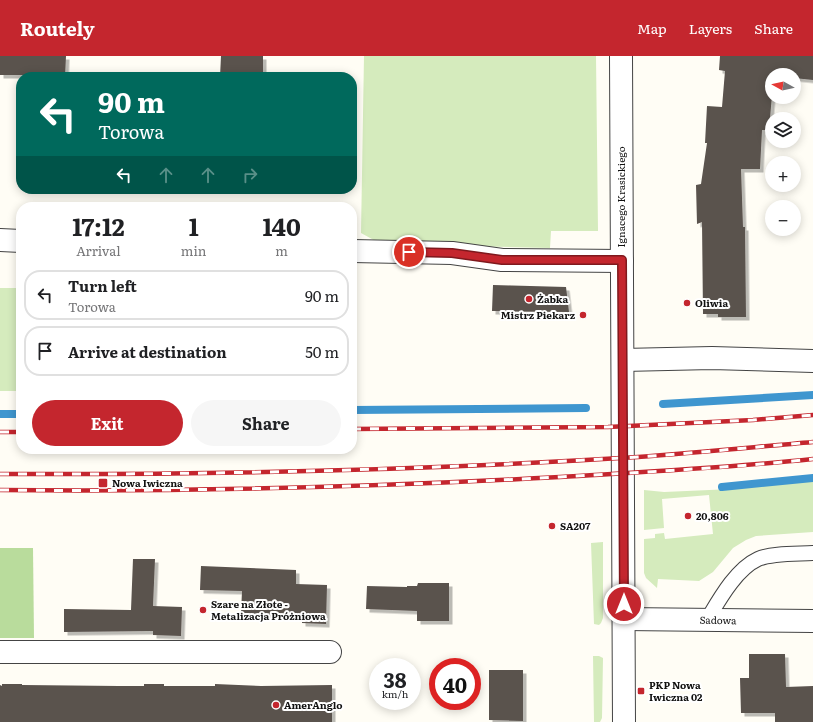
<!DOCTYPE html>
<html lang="en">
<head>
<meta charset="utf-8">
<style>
  :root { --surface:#fff; --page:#f6f6f6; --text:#202124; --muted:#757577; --line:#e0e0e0; --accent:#c4262e }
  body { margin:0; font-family:Literata,serif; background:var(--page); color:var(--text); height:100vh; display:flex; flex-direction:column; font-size:15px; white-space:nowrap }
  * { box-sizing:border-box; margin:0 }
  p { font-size:13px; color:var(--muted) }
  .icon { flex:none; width:22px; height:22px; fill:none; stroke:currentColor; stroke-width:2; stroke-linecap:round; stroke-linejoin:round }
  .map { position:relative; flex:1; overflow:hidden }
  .details { position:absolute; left:16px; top:146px; width:341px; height:252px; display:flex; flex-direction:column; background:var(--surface); border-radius:16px; box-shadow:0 2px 10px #0003 }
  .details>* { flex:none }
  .guide { position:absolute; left:16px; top:16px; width:341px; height:122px; border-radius:16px; box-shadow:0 2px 10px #0003; background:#00695c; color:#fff; overflow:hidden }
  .needle { width:26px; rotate:278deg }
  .controls { position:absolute; left:765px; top:12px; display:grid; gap:8px }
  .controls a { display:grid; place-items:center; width:36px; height:36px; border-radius:50%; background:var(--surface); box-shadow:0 2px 10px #0003; font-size:20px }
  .speed { position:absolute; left:369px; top:602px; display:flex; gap:8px; font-size:20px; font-weight:700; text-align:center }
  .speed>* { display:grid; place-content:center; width:52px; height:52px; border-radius:50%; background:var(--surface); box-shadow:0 2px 10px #0003; line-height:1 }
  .speed small { font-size:10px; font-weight:400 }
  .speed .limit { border:6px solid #d22; background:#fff; color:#111 }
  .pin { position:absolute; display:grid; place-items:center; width:34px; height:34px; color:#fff; margin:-17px; border:2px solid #fff; border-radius:50%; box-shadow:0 1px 4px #0007 }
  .me { position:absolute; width:44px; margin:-22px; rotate:0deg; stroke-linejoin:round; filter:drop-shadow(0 0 3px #0008) }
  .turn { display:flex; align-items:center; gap:14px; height:84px; padding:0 16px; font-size:18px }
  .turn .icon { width:52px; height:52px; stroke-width:2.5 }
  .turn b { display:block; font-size:28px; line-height:34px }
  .lanes { display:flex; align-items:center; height:38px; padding:0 16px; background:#0003; justify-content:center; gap:20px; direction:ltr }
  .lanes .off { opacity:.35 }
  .eta { display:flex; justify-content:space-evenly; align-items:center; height:68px; text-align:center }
  .eta b { font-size:24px; font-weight:700; line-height:28px }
  .cta { display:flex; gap:8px; margin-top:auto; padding:8px 16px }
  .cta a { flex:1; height:46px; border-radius:24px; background:var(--accent); color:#fff; font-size:16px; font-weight:700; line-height:46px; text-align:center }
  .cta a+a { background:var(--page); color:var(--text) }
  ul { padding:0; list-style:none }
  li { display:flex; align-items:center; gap:12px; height:50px; margin:0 8px 6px; padding:0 8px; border:2px solid var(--line); border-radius:16px }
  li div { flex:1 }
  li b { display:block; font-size:15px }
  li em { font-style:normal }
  header { display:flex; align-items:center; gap:24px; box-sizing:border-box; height:56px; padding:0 20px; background:var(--accent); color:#fff }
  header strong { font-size:19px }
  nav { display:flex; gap:22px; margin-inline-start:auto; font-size:14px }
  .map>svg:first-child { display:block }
  .green { fill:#d5ebbd }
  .forest { fill:#b9dc9c }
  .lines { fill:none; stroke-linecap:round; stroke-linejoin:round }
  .stream { stroke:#3f96cf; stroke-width:8 }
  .building { fill:#5a524d; filter:url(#shadow) }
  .service-casing { stroke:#444; stroke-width:16 }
  .minor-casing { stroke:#444; stroke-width:24 }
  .tertiary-casing { stroke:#444; stroke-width:24 }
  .service { stroke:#fff; stroke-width:14 }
  .minor { stroke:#fff; stroke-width:22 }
  .tertiary { stroke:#fff; stroke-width:22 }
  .rail-casing { stroke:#c4262e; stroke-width:4.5 }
  .rail { stroke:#fff; stroke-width:3; stroke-dasharray:9; stroke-linecap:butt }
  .route-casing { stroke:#7f191e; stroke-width:10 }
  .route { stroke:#c4262e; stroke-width:7 }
  .poi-dot { fill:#c4262e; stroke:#fff; stroke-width:1.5 }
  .labels { text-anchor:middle; stroke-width:4; stroke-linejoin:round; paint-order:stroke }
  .street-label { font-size:10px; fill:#111; stroke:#fff }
  .poi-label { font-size:10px; font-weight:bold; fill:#111; stroke:#fff; text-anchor:start }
</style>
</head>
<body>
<header>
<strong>Routely</strong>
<nav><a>Map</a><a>Layers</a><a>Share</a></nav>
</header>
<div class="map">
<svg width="813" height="666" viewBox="0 0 813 666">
  <defs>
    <filter id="shadow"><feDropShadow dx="3.5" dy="3.5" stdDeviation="0" flood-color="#0004"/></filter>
  </defs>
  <rect width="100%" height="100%" fill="#fffdf5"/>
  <path class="green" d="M364,0H596L598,175H551L550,192L381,188L361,177Z
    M0,232H21V335H0Z
    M813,425V476L756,480L746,484L733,492L713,516L699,525L658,523L657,532L646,522L644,517V483L655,482V478L664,477L665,483L713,478L709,439L662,443L664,472L644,474V434L664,436L732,433Z
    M603,486V562L601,567L599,569L594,568L591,487Z
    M593,600H599L603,602L602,662L600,666H594Z"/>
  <path class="forest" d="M0,492H33L34,582H0Z"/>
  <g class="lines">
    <path class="stream" d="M663,348L813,339
      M352,354L586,352
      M0,358H21
      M722,431L813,422"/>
  </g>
  <path class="building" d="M0,0H66L65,21H24V19H0Z
    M221,0H263V21H220Z
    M720,0H813V24L794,22V19H772V39L769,74H762L760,113H741L743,171H745L746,261H718V258H703L702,166L697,168L696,129L701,128L707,87H705L707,50L722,51L725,15L719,14Z
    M493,229L566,231L569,256L492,255Z
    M133,503H155L153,550L182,551L181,580L153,579V575L64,576V553L131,554Z
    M201,510L296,514V528L327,529L326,568L302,567V560L241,558L242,535L200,534Z
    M418,527H449V565H417V555L366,553L367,530L407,531V530H417Z
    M749,598H785L786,631L813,630V666H775V657H741L740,622H749Z
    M489,614H523V665L489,664Z
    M2,628H22V629L119,630H144V628H164V630H215V628L261,630L332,629V666H0V629L2,630Z"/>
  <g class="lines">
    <g class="service-casing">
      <path id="service" d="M707,564C719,544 736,513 758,503C772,497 797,498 813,497"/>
    </g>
    <g class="minor-casing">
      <path id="minor" d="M0,184L21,185
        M352,195L452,197L502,204L622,205
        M623,304L712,302L813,305
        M624,563L813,565
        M0,596H330"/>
    </g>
    <g class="tertiary-casing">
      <path id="tertiary" d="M621,0L624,666"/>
    </g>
    <use href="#service" class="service"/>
    <use href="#minor" class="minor"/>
    <use href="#tertiary" class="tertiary"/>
    <g class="rail-casing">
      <path id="rail" d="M352,373L608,371L753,364L813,359
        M0,376H21
        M0,418C213,419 426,414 638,401C696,397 755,391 813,386
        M0,434C187,436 374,431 560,421C644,416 729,412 813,403"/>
    </g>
    <use href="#rail" class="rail"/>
  </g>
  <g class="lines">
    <g class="route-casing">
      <path id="route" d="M409,196L452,197L502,204H622L624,548"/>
    </g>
    <use href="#route" class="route"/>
  </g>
  <g class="poi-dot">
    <circle cx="529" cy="243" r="4"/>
    <circle cx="687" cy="247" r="4"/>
    <circle cx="583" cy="259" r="4"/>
    <rect x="98" y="422" width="10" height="10" rx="2"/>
    <circle cx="688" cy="460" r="4"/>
    <circle cx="552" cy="470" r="4"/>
    <circle cx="203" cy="554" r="4"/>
    <rect x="637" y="631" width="8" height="8" rx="2"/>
    <circle cx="276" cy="649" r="4"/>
  </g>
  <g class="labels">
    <g class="street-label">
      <text transform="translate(621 141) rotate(-90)" y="4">Ignacego Krasickiego</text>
      <text transform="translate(718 564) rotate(1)" y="4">Sadowa</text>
    </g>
    <g class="poi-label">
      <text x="537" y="247">Żabka</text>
      <text x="695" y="251">Oliwia</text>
      <text x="575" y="263" text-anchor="end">Mistrz Piekarz</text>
      <text x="112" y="431">Nowa Iwiczna</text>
      <text x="696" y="464">20,806</text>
      <text x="560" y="474">SA207</text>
      <text x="211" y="552">Szare na Złote -<tspan x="211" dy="12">Metalizacja Próżniowa</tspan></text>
      <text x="649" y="633">PKP Nowa<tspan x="649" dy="12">Iwiczna 02</tspan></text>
      <text x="284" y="653">AmerAnglo</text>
    </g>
  </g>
</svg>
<div class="controls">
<a><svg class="needle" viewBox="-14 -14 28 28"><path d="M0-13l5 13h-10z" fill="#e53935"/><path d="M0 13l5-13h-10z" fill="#757577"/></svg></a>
<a><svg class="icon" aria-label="layers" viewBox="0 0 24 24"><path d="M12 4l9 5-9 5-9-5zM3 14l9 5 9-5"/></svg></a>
<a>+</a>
<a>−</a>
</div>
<div class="speed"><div>38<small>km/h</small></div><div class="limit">40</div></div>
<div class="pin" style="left:409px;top:196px;background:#d93025"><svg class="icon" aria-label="arrive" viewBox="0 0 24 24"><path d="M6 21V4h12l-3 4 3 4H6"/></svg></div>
<svg class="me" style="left:624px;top:548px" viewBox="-20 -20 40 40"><circle r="17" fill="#c4262e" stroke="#fff" stroke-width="3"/><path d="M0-11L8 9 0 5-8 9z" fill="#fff"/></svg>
<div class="guide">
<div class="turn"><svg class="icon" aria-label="left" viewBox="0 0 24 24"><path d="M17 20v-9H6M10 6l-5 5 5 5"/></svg><div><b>90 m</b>Torowa</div></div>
<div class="lanes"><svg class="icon" aria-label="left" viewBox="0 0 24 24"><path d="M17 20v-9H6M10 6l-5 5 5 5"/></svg><svg class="icon off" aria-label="ahead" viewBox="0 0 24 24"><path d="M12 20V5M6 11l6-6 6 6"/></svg><svg class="icon off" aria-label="ahead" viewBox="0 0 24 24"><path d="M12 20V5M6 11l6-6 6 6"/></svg><svg class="icon off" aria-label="right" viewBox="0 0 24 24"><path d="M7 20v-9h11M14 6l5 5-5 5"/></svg></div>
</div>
<section class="details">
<div class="eta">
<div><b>17:12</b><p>Arrival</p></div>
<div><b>1</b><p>min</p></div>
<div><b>140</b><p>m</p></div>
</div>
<ul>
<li><svg class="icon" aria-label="left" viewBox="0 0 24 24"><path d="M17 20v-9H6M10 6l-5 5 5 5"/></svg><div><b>Turn left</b><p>Torowa</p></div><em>90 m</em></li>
<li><svg class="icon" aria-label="arrive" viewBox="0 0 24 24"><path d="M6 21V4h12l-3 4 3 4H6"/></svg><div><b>Arrive at destination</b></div><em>50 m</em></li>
</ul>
<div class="cta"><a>Exit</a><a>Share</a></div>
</section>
</div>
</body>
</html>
